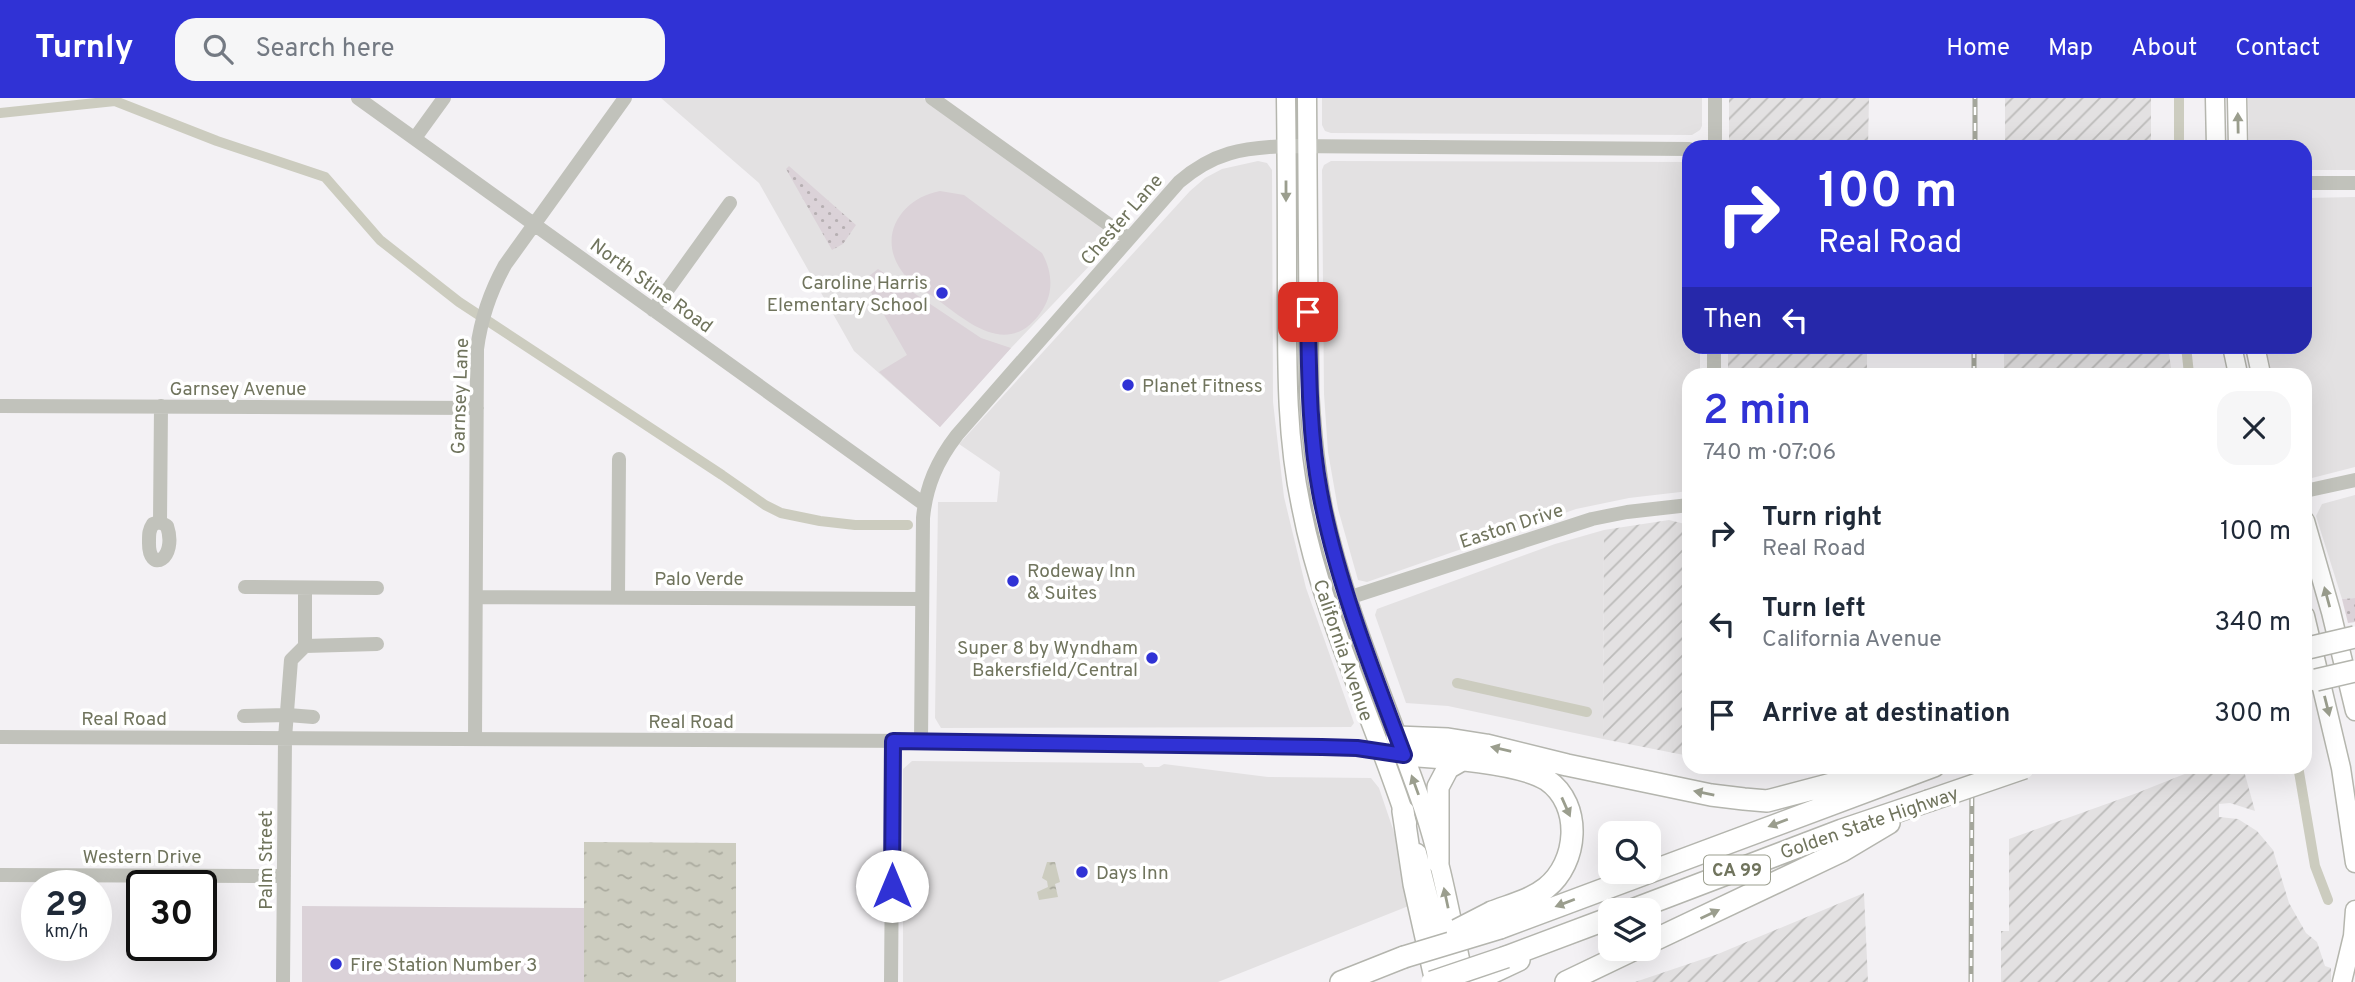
<!DOCTYPE html>
<html lang="en">
<head>
<meta charset="utf-8">
<style>
  :root { --surface:#fff; --page:#f6f6f7; --text:#1f2937; --muted:#747a83; --accent:#3032d5 }
  body { margin:0; font-family:Overpass,sans-serif; background:var(--page); color:var(--text); height:100vh; display:flex; flex-direction:column; font-size:26px; white-space:nowrap }
  * { box-sizing:border-box; margin:0 }
  p { font-size:23px; color:var(--muted) }
  .icon { flex:none; width:38px; height:38px; fill:none; stroke:currentColor; stroke-width:2; stroke-linecap:round; stroke-linejoin:round }
  .map { position:relative; flex:1; overflow:hidden }
  .drawer { position:absolute; left:1682px; top:270px; width:630px; height:406px; display:flex; flex-direction:column; background:var(--surface); border-radius:21px; box-shadow:0 7px 28px #0002 }
  .drawer>* { flex:none }
  .hud { position:absolute; left:1682px; top:42px; width:630px; height:214px; border-radius:21px; box-shadow:0 7px 28px #0002; background:#3032d5; color:#fff; overflow:hidden }
  .fabs { position:absolute; left:1598px; top:723px; display:grid; gap:14px }
  .fabs a { display:grid; place-items:center; width:63px; height:63px; border-radius:14px; background:var(--surface); box-shadow:0 7px 28px #0002; font-size:35px }
  .speed { position:absolute; left:21px; top:772px; display:flex; gap:14px; font-size:35px; font-weight:700; text-align:center }
  .speed>* { display:grid; place-content:center; width:91px; height:91px; border-radius:50%; background:var(--surface); box-shadow:0 7px 28px #0002; line-height:1 }
  .speed small { font-size:18px; font-weight:400 }
  .speed .limit { border:4px solid #111; border-radius:10px; background:#fff; color:#111 }
  .pin { position:absolute; display:grid; place-items:center; width:60px; height:60px; color:#fff; margin:-30px; border-radius:14px; box-shadow:0 4px 10px #0006 }
  .me { position:absolute; width:77px; margin:-38px; rotate:0deg; stroke-linejoin:round; filter:drop-shadow(0 0 5px #0008) }
  .turn { display:flex; align-items:center; gap:24px; height:147px; padding:0 21px; font-size:32px }
  .turn .icon { width:91px; height:91px; stroke-width:2.5 }
  .turn b { display:block; font-size:49px; line-height:60px }
  .then { display:flex; align-items:center; height:66px; padding:0 21px; background:#0003; gap:14px; font-size:26px }
  .round { display:grid; place-items:center; flex:none; width:74px; height:74px; border-radius:21px; background:var(--page) }
  .head { display:flex; align-items:center; justify-content:space-between; height:119px; padding:0 21px }
  h1 { font-size:42px; font-weight:600; line-height:52px; color:var(--accent) }
  ul { padding:0; list-style:none }
  li { display:flex; align-items:center; gap:21px; height:91px; padding:0 21px }
  li div { flex:1 }
  li b { display:block; font-size:26px }
  li em { font-style:normal }
  header { display:flex; align-items:center; gap:42px; box-sizing:border-box; height:98px; padding:0 35px; background:var(--accent); color:#fff }
  header strong { font-size:33px }
  nav { display:flex; gap:38px; margin-inline-start:auto; font-size:24px }
  .search { width:490px; height:63px; background:var(--page); display:flex; align-items:center; gap:18px; box-sizing:border-box; padding:0 24px; border-radius:21px; color:var(--muted); font-size:26px }
  .map>svg:first-child { display:block }
  .built { fill:#e3e1e2 }
  .industrial { fill:url(#industrial-furrows) }
  .grass { fill:url(#grass-dots) }
  .green { fill:#dbd2d8 }
  .water { fill:url(#water-ripples) }
  .lines { fill:none; stroke-linecap:round; stroke-linejoin:round }
  .canal { stroke:#ccccbf; stroke-width:10 }
  .major-casing { stroke:#b5b6ae; stroke-width:21 }
  .highway-casing { stroke:#b4b5ae; stroke-width:24 }
  .minor { stroke:#c1c2bb; stroke-width:14 }
  .major { stroke:#fff; stroke-width:18 }
  .highway { stroke:#fff; stroke-width:21 }
  .rail-casing { stroke:#a4a69b; stroke-width:5 }
  .rail { stroke:#fff; stroke-width:2.5; stroke-dasharray:8; stroke-linecap:butt }
  .highway-bridge-casing { stroke:#b4b5ae; stroke-width:24; stroke-linecap:butt }
  .highway-bridge { stroke:#fff; stroke-width:21 }
  .oneway { fill:#9b9e8e }
  .route-casing { stroke:#1f208a; stroke-width:18 }
  .route { stroke:#3032d5; stroke-width:12 }
  .poi-dot { fill:#3032d5; stroke:#fff; stroke-width:2.5 }
  .labels { text-anchor:middle; stroke-width:7; stroke-linejoin:round; paint-order:stroke }
  .shield { fill:#fff; stroke:#9b9e8e; stroke-width:2 }
  .shield-label { font-size:18px; font-weight:bold; fill:#70745d }
  .street-label { font-size:19px; fill:#70745d; stroke:#fff }
  .poi-label { font-size:19px; fill:#70745d; stroke:#fff; text-anchor:start }
</style>
</head>
<body>
<header>
<strong>Turnly</strong>
<div class="search"><svg class="icon" aria-label="search" viewBox="0 0 24 24"><circle cx="10" cy="10" r="6"/><path d="M15 15l6 6"/></svg>Search here</div>
<nav><a>Home</a><a>Map</a><a>About</a><a>Contact</a></nav>
</header>
<div class="map">
<svg width="2355" height="884" viewBox="0 0 2355 884">
  <defs>
    <pattern id="industrial-furrows" width="10" height="10" patternUnits="userSpaceOnUse" patternTransform="scale(1.75)"><rect width="10" height="10" fill="#e3e1e2"/><path d="M-1 1l2-2M0 10L10 0M9 11l2-2" fill="none" stroke="#bcbbba"/></pattern>
    <pattern id="grass-dots" width="8" height="8" patternUnits="userSpaceOnUse" patternTransform="scale(1.75)"><rect width="8" height="8" fill="#dbd2d8"/><path d="M2 2h.1M6 6h.1" fill="none" stroke="#b6afb2" stroke-width="1.8" stroke-linecap="round"/></pattern>
    <pattern id="water-ripples" width="26" height="14" patternUnits="userSpaceOnUse" patternTransform="scale(1.75)"><rect width="26" height="14" fill="#ccccbf"/><path d="M2 4q2-2 4 0t4 0M15 11q2-2 4 0t4 0" fill="none" stroke="#aaaa9e"/></pattern>
  </defs>
  <rect width="100%" height="100%" fill="#f3f1f4"/>
  <path class="built" d="M661,0H923L1117,139L1011,250L940,329L854,253L759,85Z
    M1322,0H1702V28L1700,32L1692,37L1331,35L1325,33L1322,27Z
    M2248,0H2355V72H2305V49H2249Z
    M1258,63L1267,65L1272,72L1273,304L1284,399L1306,490L1354,625L1351,629L941,630L935,620L938,404H997L1000,374L959,346L1190,93L1205,80L1222,71Z
    M1331,63L1689,64V248L1700,249V276H1689V393L1629,400L1576,411L1367,484L1358,482L1338,411L1328,354L1324,296L1322,72L1324,67Z
    M2355,99V369L2312,380L2305,377V276H2272L2266,249L2305,248V100Z
    M2355,397V500L2342,501L2316,418L2322,406Z
    M1604,432L1603,641L1448,608L1406,605L1375,517L1377,511L1555,446Z
    M912,663L1142,665L1145,669H1159L1164,666L1268,679L1371,680L1379,690L1395,737L1411,807L1218,884H903V671Z"/>
  <path class="industrial" d="M1729,0H1869L1868,49H1729Z
    M2005,0H2151V49H2005Z
    M2004,248L2168,249L2172,276H2004Z
    M1728,249H1867V276H1728Z
    M1669,422L1689,427V658L1603,641L1604,432Z
    M2202,669H2243L2255,713L2230,705L2219,706V719L2238,721L2257,733L2273,752L2289,805L2306,835L2317,844L2325,868L2331,870V884H2001V833H2009V741L2137,695Z
    M1864,795L1868,884H1635L1718,856Z"/>
  <path class="grass" d="M789,68L856,127L843,146L832,152L786,71Z
    M2355,500V524L2348,525L2342,501Z"/>
  <path class="green" d="M940,93L964,97L1042,155C1052,173 1054,193 1043,211C1011,261 971,227 938,202C927,194 909,185 901,172C877,137 902,100 940,93Z
    M878,171L981,240L1011,250L940,329L879,274L907,257L864,182Z
    M302,808L584,810V884H302Z"/>
  <path class="water" d="M584,744L736,745V884H584Z
    M1047,764H1055L1060,784L1055,786L1058,799L1039,802L1037,794L1048,789L1047,783L1042,780Z"/>
  <g class="lines">
    <path class="canal" d="M2179,0V49
      M0,15L115,3L217,43L325,79L380,142L459,204L722,377L765,407L781,415L820,423L855,427H908
      M2186,248L2189,276
      M1457,585L1587,614
      M2298,668L2315,768L2328,802"/>
    <g class="major-casing">
      <path id="major" d="M1286,0C1287,69 1287,138 1287,207C1287,275 1287,342 1301,408C1322,518 1373,619 1407,725
        M1307,0L1309,291C1311,332 1315,372 1323,412C1345,514 1389,611 1423,709C1442,766 1452,826 1465,884
        M2215,0L2216,49
        M2237,0L2238,49
        M2232,248L2238,276
        M2255,248L2261,276
        M2305,423L2331,514L2355,613
        M2305,518L2341,670L2355,765
        M1417,755L1450,884
        M2342,884L2353,838L2355,812"/>
    </g>
    <g class="highway-casing">
      <path id="highway" d="M1397,639L1448,641L1486,647L1567,667L1711,697L1744,701L1767,703L1843,683L1911,668
        M1404,657C1438,659 1519,664 1547,682C1583,707 1578,765 1546,790C1531,802 1510,807 1492,814
        M1403,713L1414,786L1436,884
        M1438,764V689L1448,670L1462,662
        M1632,812L1842,732L1928,703
        M1500,830L1934,668
        M1648,845L1842,753L1889,725
        M1506,859L1610,820
        M1341,884L1404,859
        M1472,884L1519,862
        M1566,884L1637,850"/>
    </g>
    <path class="minor" d="M358,0L924,406
      M932,0L1129,141
      M415,40L444,0
      M1715,49V0
      M2305,85H2355
      M653,212L730,105
      M1714,248V276
      M0,308L477,310
      M2305,393L2355,382
      M160,424L153,426C149,432 149,436 149,443C148,478 178,461 167,428L160,424L161,308
      M245,489L377,490
      M305,490V548
      M476,499L922,501
      M618,499L619,361
      M1348,500L1592,421L1627,414L1689,407
      M244,618L288,617L313,619
      M0,639L921,643L1311,649L1357,650L1381,654
      M475,641L477,251C481,220 490,194 505,167L625,0
      M921,643L923,420C926,388 937,363 957,337L1179,84C1214,54 1242,50 1286,48L1689,51
      M0,777L284,778
      M283,884L285,640L291,562L305,548L377,546
      M891,884L893,643"/>
    <use href="#major" class="major"/>
    <use href="#highway" class="highway"/>
    <g class="rail-casing">
      <path id="rail" d="M1975,49V0
        M1974,276V248
        M1971,884L1972,668"/>
    </g>
    <use href="#rail" class="rail"/>
    <g class="highway-bridge-casing">
      <path id="highway-bridge" d="M2308,550L2355,539
        M2316,582L2355,573
        M1928,703L2024,670
        M1457,832L1492,814
        M1404,859L1500,830
        M1432,884L1506,859"/>
    </g>
    <use href="#highway-bridge" class="highway-bridge"/>
  </g>
  <defs><path id="oneway-solid" d="M-6-.8H1V-3.2L6.5 0L1 3.2V.8H-6Z" transform="scale(1.75)"/></defs>
  <g class="oneway">
    <use href="#oneway-solid" transform="translate(2238 25) rotate(-91)"/>
    <use href="#oneway-solid" transform="translate(1286 93) rotate(90)"/>
    <use href="#oneway-solid" transform="translate(2327 499) rotate(-105)"/>
    <use href="#oneway-solid" transform="translate(2327 608) rotate(76)"/>
    <use href="#oneway-solid" transform="translate(1501 651) rotate(-167)"/>
    <use href="#oneway-solid" transform="translate(1415 687) rotate(-110)"/>
    <use href="#oneway-solid" transform="translate(1704 695) rotate(-169)"/>
    <use href="#oneway-solid" transform="translate(1566 709) rotate(66)"/>
    <use href="#oneway-solid" transform="translate(1778 725) rotate(159)"/>
    <use href="#oneway-solid" transform="translate(1446 800) rotate(-102)"/>
    <use href="#oneway-solid" transform="translate(1565 805) rotate(159)"/>
    <use href="#oneway-solid" transform="translate(1710 816) rotate(-25)"/>
  </g>
  <g class="lines">
    <g class="route-casing">
      <path id="route" d="M892,788L893,643L1322,649L1357,650L1404,657C1373,575 1336,481 1320,394C1309,335 1309,274 1308,214"/>
    </g>
    <use href="#route" class="route"/>
  </g>
  <g class="poi-dot">
    <circle cx="942" cy="195" r="7"/>
    <circle cx="1128" cy="287" r="7"/>
    <circle cx="1013" cy="483" r="7"/>
    <circle cx="1152" cy="560" r="7"/>
    <circle cx="1082" cy="774" r="7"/>
    <circle cx="336" cy="866" r="7"/>
  </g>
  <g class="labels">
    <rect class="shield" x="1704" y="757.5" width="66" height="29" rx="5"/>
    <g class="shield-label">
      <text x="1737" y="778">CA 99</text>
    </g>
    <g class="street-label">
      <text transform="translate(1121 121) rotate(-49)" y="7">Chester Lane</text>
      <text transform="translate(652 187) rotate(36)" y="7">North Stine Road</text>
      <text x="238" y="297">Garnsey Avenue</text>
      <text transform="translate(459 298) rotate(-88)" y="7">Garnsey Lane</text>
      <text transform="translate(1511 427) rotate(-18)" y="7">Easton Drive</text>
      <text x="699" y="487">Palo Verde</text>
      <text transform="translate(1344 552) rotate(71)" y="7">California Avenue</text>
      <text x="124" y="627">Real Road</text>
      <text x="691" y="630">Real Road</text>
      <text transform="translate(1869 724) rotate(-19)" y="7">Golden State Highway</text>
      <text x="142" y="765">Western Drive</text>
      <text transform="translate(265 762) rotate(-90)" y="7">Palm Street</text>
    </g>
    <g class="poi-label">
      <text x="928" y="191" text-anchor="end">Caroline Harris<tspan x="928" dy="22">Elementary School</tspan></text>
      <text x="1142" y="294">Planet Fitness</text>
      <text x="1027" y="479">Rodeway Inn<tspan x="1027" dy="22">&amp; Suites</tspan></text>
      <text x="1138" y="556" text-anchor="end">Super 8 by Wyndham<tspan x="1138" dy="22">Bakersfield/Central</tspan></text>
      <text x="1096" y="781">Days Inn</text>
      <text x="350" y="873">Fire Station Number 3</text>
    </g>
  </g>
</svg>
<div class="fabs">
<a><svg class="icon" aria-label="search" viewBox="0 0 24 24"><circle cx="10" cy="10" r="6"/><path d="M15 15l6 6"/></svg></a>
<a><svg class="icon" aria-label="layers" viewBox="0 0 24 24"><path d="M12 4l9 5-9 5-9-5zM3 14l9 5 9-5"/></svg></a>
</div>
<div class="speed"><div>29<small>km/h</small></div><div class="limit">30</div></div>
<div class="pin" style="left:1308px;top:214px;background:#d93025"><svg class="icon" aria-label="arrive" viewBox="0 0 24 24"><path d="M6 21V4h12l-3 4 3 4H6"/></svg></div>
<svg class="me" style="left:892px;top:788px" viewBox="-20 -20 40 40"><circle r="19" fill="#fff"/><path d="M0-13L10 11 0 6-10 11z" fill="#3032d5"/></svg>
<div class="hud">
<div class="turn"><svg class="icon" aria-label="right" viewBox="0 0 24 24"><path d="M7 20v-9h11M14 6l5 5-5 5"/></svg><div><b>100 m</b>Real Road</div></div>
<div class="then">Then<svg class="icon" aria-label="left" viewBox="0 0 24 24"><path d="M17 20v-9H6M10 6l-5 5 5 5"/></svg></div>
</div>
<section class="drawer">
<div class="head"><div><h1>2 min</h1><p>740 m · 07:06</p></div><a class="round"><svg class="icon" aria-label="close" viewBox="0 0 24 24"><path d="M6 6l12 12M18 6L6 18"/></svg></a></div>
<ul>
<li><svg class="icon" aria-label="right" viewBox="0 0 24 24"><path d="M7 20v-9h11M14 6l5 5-5 5"/></svg><div><b>Turn right</b><p>Real Road</p></div><em>100 m</em></li>
<li><svg class="icon" aria-label="left" viewBox="0 0 24 24"><path d="M17 20v-9H6M10 6l-5 5 5 5"/></svg><div><b>Turn left</b><p>California Avenue</p></div><em>340 m</em></li>
<li><svg class="icon" aria-label="arrive" viewBox="0 0 24 24"><path d="M6 21V4h12l-3 4 3 4H6"/></svg><div><b>Arrive at destination</b></div><em>300 m</em></li>
</ul>
</section>
</div>
</body>
</html>
